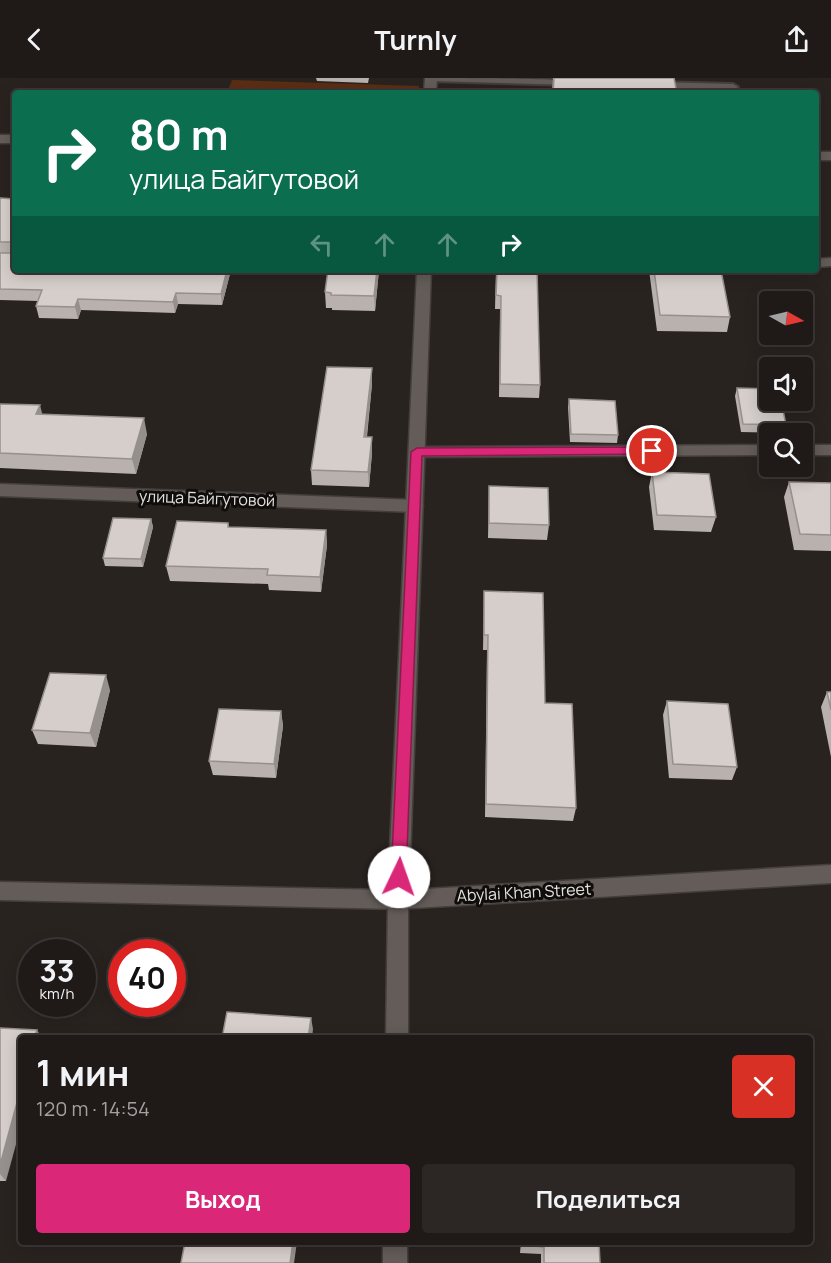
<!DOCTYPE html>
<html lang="ru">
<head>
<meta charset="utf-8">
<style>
  :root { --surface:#1f1a18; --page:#2c2725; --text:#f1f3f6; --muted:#a1a1a2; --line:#3c3837; --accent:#db2777 }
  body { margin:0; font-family:Manrope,sans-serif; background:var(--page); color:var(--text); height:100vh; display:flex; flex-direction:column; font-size:22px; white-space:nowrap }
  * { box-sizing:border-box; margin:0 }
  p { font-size:20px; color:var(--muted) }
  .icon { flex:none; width:33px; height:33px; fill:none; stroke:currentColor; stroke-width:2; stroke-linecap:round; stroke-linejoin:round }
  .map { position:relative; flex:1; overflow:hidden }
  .panel { position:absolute; left:18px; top:957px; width:795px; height:210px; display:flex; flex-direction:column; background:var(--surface); border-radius:6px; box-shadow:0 3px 15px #0003,0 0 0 2px var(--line) }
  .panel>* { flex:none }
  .guide { position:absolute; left:12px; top:12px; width:807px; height:183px; border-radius:6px; box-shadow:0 3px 15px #0003,0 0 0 2px var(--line); background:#0b6e4f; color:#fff; overflow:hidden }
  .needle { width:39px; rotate:98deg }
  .tools { position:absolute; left:759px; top:213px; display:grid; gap:12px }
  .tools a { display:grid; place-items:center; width:54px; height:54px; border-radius:6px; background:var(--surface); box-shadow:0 3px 15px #0003,0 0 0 2px var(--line); font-size:30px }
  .speed { position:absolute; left:18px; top:861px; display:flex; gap:12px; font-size:30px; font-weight:700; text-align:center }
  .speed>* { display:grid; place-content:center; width:78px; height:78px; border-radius:50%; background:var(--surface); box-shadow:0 3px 15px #0003,0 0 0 2px var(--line); line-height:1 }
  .speed small { font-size:15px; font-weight:400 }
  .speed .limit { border:9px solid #d22; background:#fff; color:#111 }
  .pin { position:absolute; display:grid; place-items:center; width:51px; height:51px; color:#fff; margin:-26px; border:3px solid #fff; border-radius:50%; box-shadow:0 2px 6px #0007 }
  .me { position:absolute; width:66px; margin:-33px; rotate:3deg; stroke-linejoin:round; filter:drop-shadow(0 0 4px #0008) }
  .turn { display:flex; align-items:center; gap:21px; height:126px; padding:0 18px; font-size:27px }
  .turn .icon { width:78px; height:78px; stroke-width:2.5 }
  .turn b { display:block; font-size:42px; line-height:51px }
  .lanes { display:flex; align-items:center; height:57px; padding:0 18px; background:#0003; justify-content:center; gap:30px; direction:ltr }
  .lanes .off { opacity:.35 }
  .round { display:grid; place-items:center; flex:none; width:63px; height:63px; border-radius:6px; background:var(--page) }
  .summary { display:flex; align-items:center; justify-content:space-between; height:102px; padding:0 18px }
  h1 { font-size:36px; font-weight:700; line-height:45px }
  .primary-button { display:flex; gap:12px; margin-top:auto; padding:12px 18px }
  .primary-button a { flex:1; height:69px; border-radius:6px; background:var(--accent); color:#fff; font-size:24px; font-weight:700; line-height:69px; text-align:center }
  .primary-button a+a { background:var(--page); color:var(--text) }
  header { display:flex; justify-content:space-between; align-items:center; height:78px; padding:0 18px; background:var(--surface); font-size:27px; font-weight:700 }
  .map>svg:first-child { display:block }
  .green { fill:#5b2e13 }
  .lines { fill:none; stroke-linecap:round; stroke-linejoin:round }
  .lane-casing { stroke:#443f3c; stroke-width:4 }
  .street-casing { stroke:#443f3c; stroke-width:3 }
  .secondary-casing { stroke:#443f3c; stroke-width:3 }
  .lane { fill:#635c58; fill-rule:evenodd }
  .street { fill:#635c58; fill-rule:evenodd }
  .secondary { fill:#635c58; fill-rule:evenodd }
  .wall { fill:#b8b1ae }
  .shaded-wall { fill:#96908d }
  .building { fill:#d6ceca; stroke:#96908d; stroke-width:1.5 }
  .route { fill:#db2777; stroke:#8e194d; stroke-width:1.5 }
  .labels { text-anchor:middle; stroke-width:6; stroke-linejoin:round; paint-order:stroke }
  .street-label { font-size:16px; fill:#e5e1df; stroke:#0f0d0b }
</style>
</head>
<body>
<header><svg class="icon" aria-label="back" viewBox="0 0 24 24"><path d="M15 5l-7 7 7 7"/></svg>Turnly<svg class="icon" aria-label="share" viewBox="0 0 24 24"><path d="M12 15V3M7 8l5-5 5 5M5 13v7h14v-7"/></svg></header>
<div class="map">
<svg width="831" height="1185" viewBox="0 0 831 1185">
  <rect width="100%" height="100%" fill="#292320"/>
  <path class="green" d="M232,2L419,8L418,15H227Z"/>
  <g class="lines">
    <g class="lane-casing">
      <path id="lane" d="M426,0C449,0 567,0 579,4L574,7L431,3Z
        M653,4L733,6L738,9L733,12L649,9V5Z"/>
    </g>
    <g class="street-casing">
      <path id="street" d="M0,57H15V65H0Z
        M816,74H831V82H816Z
        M831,180V188L816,189V181Z
        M770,367V377L417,379L409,374L417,369Z
        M802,367H831V377H802Z
        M0,406L415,422L421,424L423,428L421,432L415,434L0,418Z
        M398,813L405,815L408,822V960H386L388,822L391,815Z
        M383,1164H407V1185H383Z"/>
    </g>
    <g class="secondary-casing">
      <path id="secondary" d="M425,0H437L436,15H424Z
        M417,192H431L409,812L831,787V805L398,831L0,822V804L388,812Z"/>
    </g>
    <use href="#lane" class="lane"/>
    <use href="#street" class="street"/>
    <use href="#secondary" class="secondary"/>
  </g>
  <path class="wall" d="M316,0H369L368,5L317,3Z
    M553,0H554L677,15H552Z
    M0,120L15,121V192H231L222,227L178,226L175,235L81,232L78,241L39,240L36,228L38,223L0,222Z
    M379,192L375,233L332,232V230H326L325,214Z
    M496,192H537L540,307L539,320L499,319L500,231H495Z
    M649,192H721L730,239L727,254L657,253Z
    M372,290V306L367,359L372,375L369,409L312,407L311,392Z
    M737,310L786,347L783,355L741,354L735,318Z
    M569,321L618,357L617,365L570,364L568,329Z
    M0,326L43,337L147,356L136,396L0,390Z
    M652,394L716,439L711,454L654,452L649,409Z
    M789,404L831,405V473L794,472L784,419Z
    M489,408L549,447L547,462L488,460Z
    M151,441L153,449L143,489L105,488L103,480Z
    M228,445L229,449L326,452L327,467L321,514L269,512L268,506L170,503L166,488Z
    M484,513L545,625L576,730L573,743L485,739L487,572H483Z
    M110,612L96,669L38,666L32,652Z
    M827,614H831V679L821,629Z
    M667,623L737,689L732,702L669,700L663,637Z
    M281,633L283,648L276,700L213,697L209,683Z
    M0,950L6,1103H0Z
    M521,1164H599L600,1185H541V1176L520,1175Z"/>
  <path class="shaded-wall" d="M227,192H231L222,227L221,216Z
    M377,192H379L375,233L374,218Z
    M176,215L178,226L175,235L173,224Z
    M78,221L81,232L78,241L75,229Z
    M372,290V306L365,374L364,359Z
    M40,327L44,343L36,336Z
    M144,340L147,356L136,396L132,381Z
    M372,359V375L369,409L368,394Z
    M151,441L153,449L143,489L141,481Z
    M326,452L327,467L321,514L320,499Z
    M106,597L110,612L96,669L90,655Z
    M281,633L283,648L276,700L274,686Z
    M311,940L313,951L312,960H308Z
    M37,952L42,960H34Z
    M21,1010V1048L6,1103L0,1096V1087Z
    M293,1164H297L294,1185H290Z"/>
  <path class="building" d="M554,0H674L677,15H553Z
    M0,120L15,121V192H227L221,216L176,215L173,224L78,221L75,229L36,228L42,212L0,211V175H13V164H0Z
    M328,192H377L374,218L331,217V215L325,214Z
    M497,192H537L540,307L500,306L501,218L496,217Z
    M654,192H721L730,239L660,237Z
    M327,289L372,290L364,359H372L368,394L311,392Z
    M737,310L770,311V322H781L786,347L743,346Z
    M569,321L615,323L618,357L571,356Z
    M0,326L40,327L36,336L144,340L132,381L0,375Z
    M652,394L709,396L716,439L657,437Z
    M789,404L831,405V457L800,456Z
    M489,408L548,410L549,447L489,445Z
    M113,440L151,441L141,481L103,480Z
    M177,443L228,445V449L326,452L320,499L267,497L268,491L166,488Z
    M484,513L543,515L545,625L572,626L576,730L486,726L488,557H484Z
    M50,595L106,597L90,655L32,652Z
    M827,614H831V632Z
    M667,623L728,626L737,689L673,686Z
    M219,631L281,633L274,686L209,683Z
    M227,934L311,940L308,960H222Z
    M0,950L37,952L34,960H21V1010L0,1087Z
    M185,1164H293L290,1185H181Z
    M523,1164H599L600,1185H544V1169L523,1167Z"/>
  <path class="route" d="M652,369L656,370V376L422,378L406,799L404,804L399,806L393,804L391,799L411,374L417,370Z"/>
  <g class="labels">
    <g class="street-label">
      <text transform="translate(207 420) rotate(2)" y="6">улица Байгутовой</text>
      <text transform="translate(524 814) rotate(-3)" y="6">Abylai Khan Street</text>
    </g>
  </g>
</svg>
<div class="tools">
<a><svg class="needle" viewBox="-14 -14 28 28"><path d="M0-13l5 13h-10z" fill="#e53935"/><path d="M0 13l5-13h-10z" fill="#a1a1a2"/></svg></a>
<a><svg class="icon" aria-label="sound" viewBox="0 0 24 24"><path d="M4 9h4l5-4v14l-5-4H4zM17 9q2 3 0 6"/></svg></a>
<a><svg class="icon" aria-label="search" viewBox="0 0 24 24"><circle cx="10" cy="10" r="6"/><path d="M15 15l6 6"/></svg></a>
</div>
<div class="speed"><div>33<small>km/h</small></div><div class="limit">40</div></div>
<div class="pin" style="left:652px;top:373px;background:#d93025"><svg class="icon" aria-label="arrive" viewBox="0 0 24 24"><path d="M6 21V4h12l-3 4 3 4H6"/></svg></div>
<svg class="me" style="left:399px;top:799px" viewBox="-20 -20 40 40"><circle r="19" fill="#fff"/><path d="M0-13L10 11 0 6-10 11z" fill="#db2777"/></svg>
<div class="guide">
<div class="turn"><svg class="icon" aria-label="right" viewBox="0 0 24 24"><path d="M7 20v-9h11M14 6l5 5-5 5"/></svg><div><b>80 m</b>улица Байгутовой</div></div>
<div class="lanes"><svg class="icon off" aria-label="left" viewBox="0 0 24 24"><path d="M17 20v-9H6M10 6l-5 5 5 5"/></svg><svg class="icon off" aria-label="ahead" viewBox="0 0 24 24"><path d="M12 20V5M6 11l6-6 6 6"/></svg><svg class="icon off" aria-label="ahead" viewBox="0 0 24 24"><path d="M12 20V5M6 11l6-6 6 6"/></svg><svg class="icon" aria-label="right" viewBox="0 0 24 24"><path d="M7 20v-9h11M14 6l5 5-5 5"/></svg></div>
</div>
<section class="panel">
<div class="summary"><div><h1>1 мин</h1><p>120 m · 14:54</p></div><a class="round" style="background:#d93025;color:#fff"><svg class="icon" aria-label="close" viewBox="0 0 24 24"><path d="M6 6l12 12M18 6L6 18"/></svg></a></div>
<div class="primary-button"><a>Выход</a><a>Поделиться</a></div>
</section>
</div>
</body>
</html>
